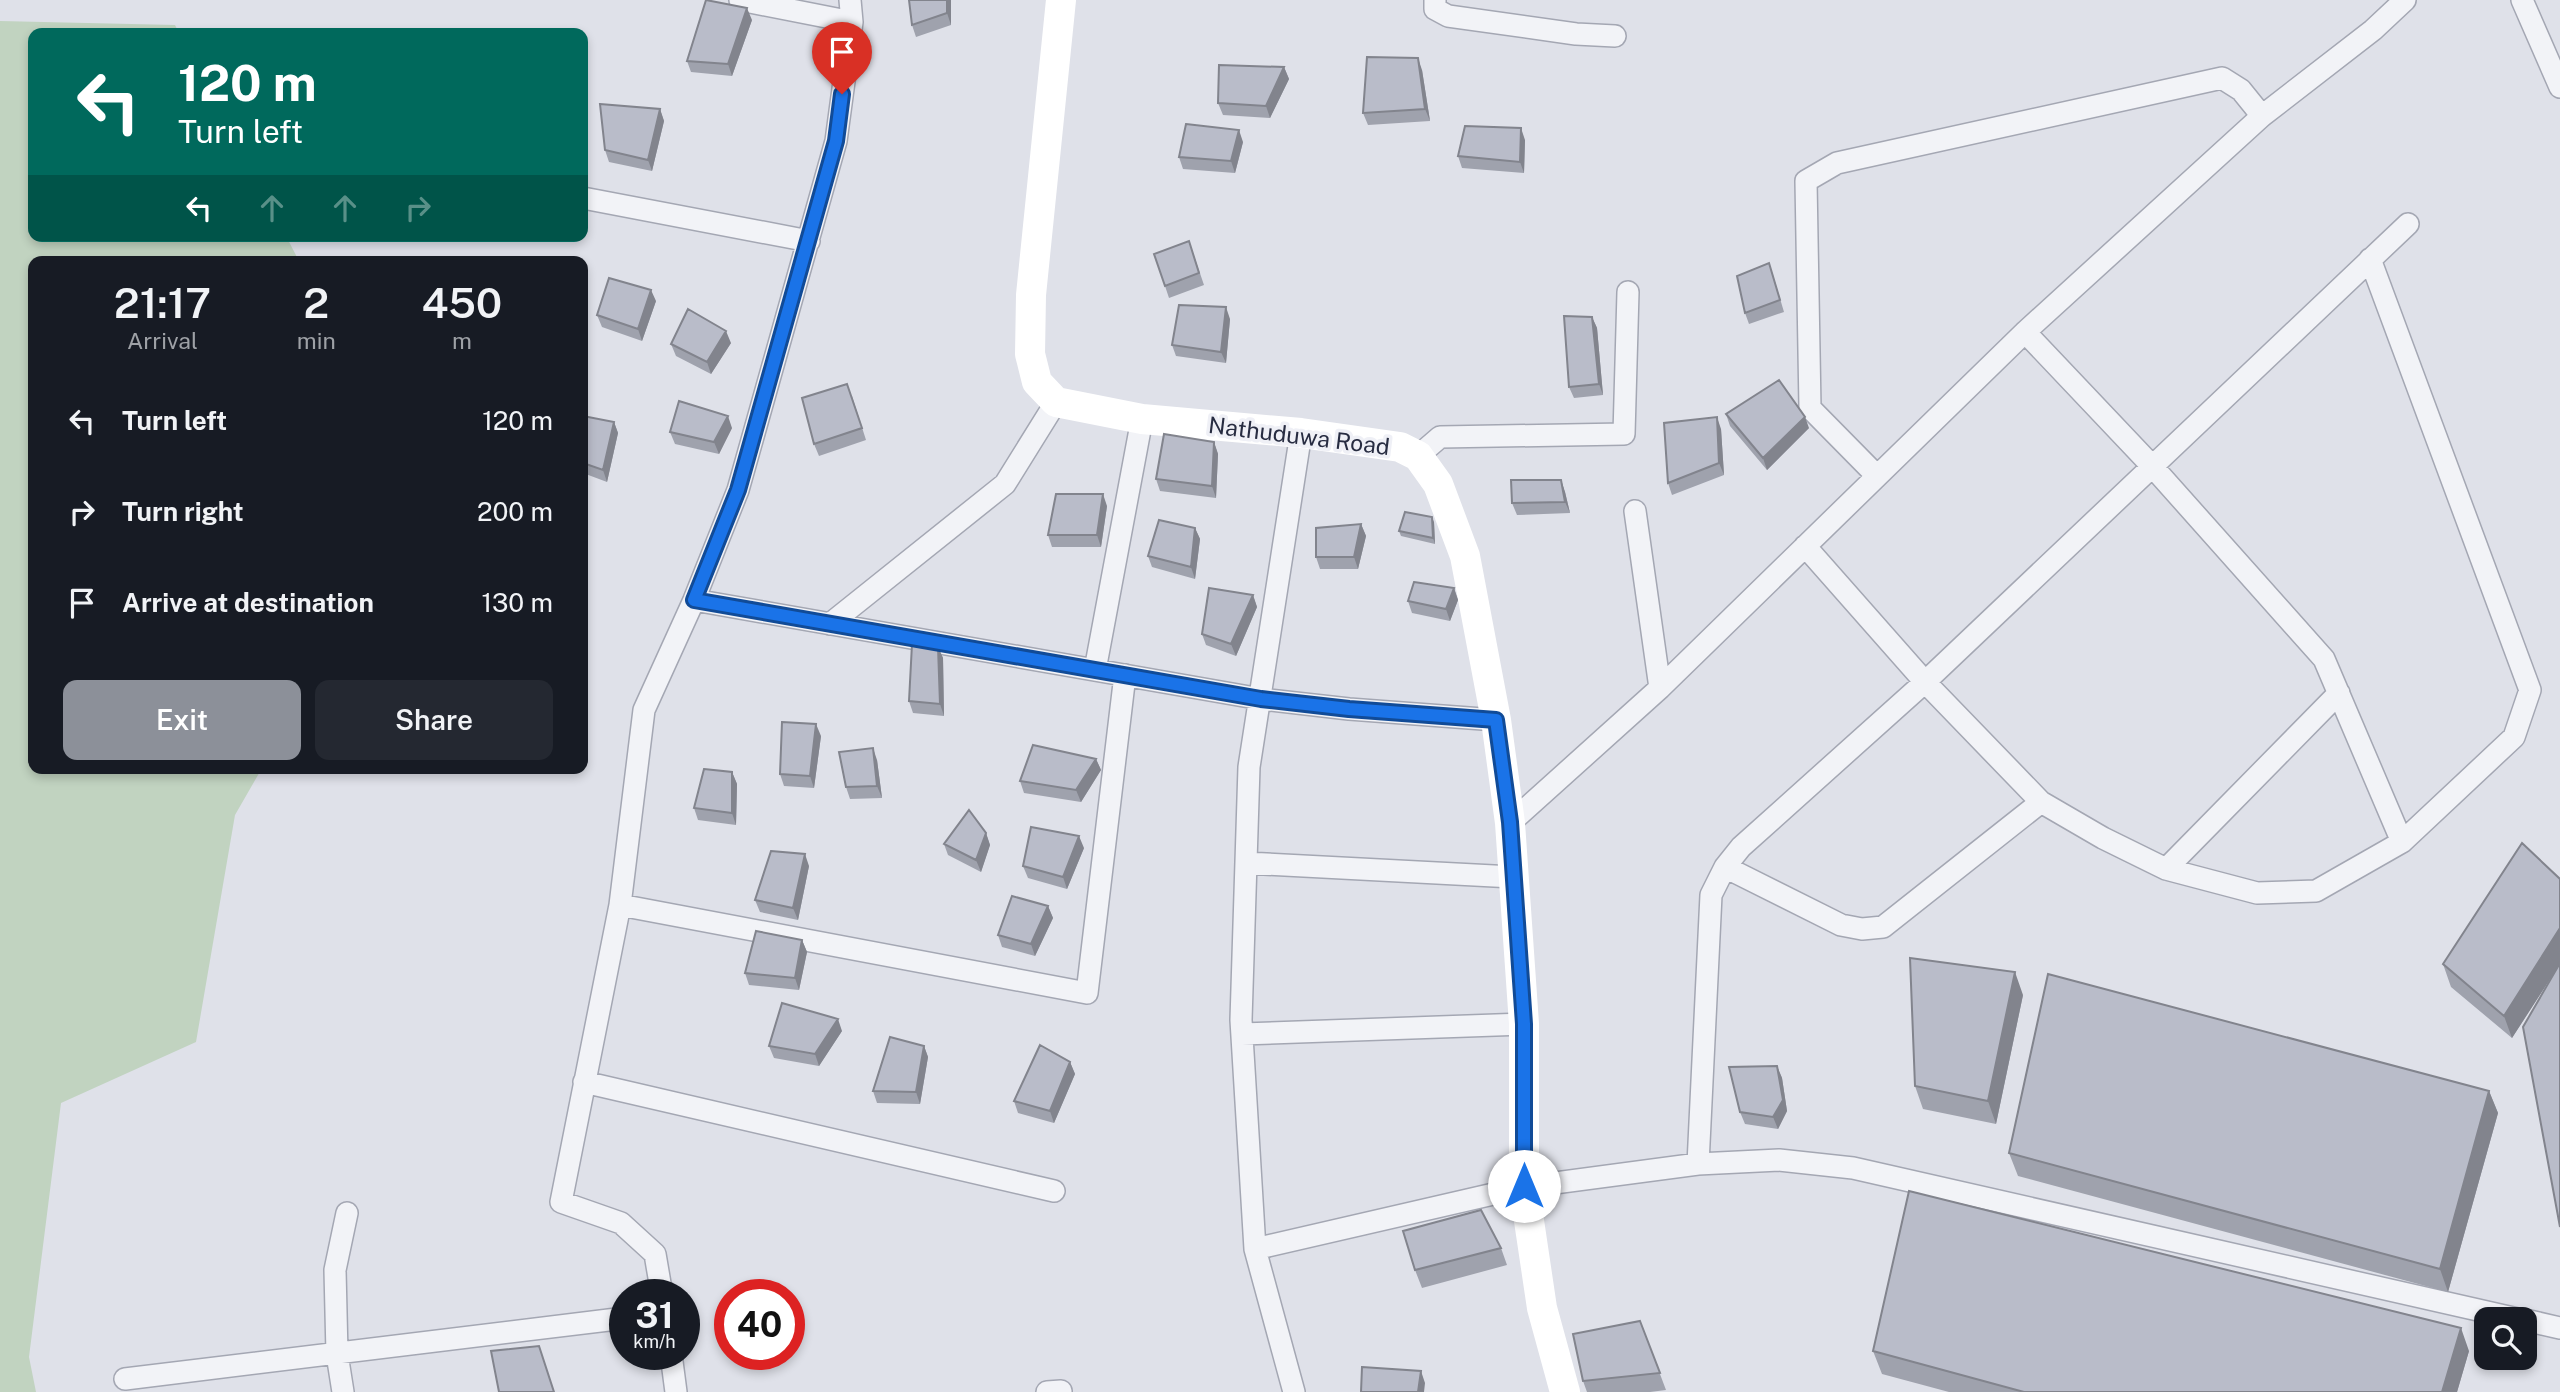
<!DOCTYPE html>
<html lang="en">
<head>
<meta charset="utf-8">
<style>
  :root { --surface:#171b24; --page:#242831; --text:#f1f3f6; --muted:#9ea1a6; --accent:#8c9099 }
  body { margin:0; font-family:"Public Sans",sans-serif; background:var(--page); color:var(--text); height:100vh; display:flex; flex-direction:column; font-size:26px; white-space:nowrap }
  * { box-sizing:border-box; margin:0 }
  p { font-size:23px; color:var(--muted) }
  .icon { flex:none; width:38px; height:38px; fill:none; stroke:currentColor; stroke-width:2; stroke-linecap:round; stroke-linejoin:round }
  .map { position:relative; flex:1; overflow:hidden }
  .side { position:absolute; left:28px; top:256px; width:560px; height:518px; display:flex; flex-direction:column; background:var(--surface); border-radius:14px; box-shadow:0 4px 10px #0003 }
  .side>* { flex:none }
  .hud { position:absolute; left:28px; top:28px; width:560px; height:214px; border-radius:14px; box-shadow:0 4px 10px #0003; background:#00695c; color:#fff; overflow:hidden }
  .tools { position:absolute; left:2474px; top:1307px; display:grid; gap:14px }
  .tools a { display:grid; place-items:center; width:63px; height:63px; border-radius:14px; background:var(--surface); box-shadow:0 4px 10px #0003; font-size:35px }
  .speed { position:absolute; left:609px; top:1279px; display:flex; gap:14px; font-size:35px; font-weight:700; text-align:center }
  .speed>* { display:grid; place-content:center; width:91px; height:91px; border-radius:50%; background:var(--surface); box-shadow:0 4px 10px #0003; line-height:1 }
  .speed small { font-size:18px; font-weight:400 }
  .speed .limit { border:10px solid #d22; background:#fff; color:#111 }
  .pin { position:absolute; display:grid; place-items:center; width:60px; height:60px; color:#fff; margin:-72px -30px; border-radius:50% 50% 50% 0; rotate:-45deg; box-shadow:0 0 7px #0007 }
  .pin .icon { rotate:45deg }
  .me { position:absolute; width:77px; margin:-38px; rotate:0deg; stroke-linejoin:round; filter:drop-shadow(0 0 5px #0008) }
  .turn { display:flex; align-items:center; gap:24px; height:147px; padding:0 35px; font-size:32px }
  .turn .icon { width:91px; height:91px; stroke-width:2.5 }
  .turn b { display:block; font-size:49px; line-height:60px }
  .lanes { display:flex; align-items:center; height:66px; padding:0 35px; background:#0003; justify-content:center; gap:35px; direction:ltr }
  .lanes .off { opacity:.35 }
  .eta { display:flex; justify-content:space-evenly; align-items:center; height:119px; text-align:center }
  .eta b { font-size:42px; font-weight:600; line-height:49px }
  .button { display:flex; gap:14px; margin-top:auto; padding:14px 35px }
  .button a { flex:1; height:80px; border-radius:14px; background:var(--accent); color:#fff; font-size:28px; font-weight:600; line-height:80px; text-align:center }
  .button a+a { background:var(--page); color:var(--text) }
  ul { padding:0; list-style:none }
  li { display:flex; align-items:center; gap:21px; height:91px; padding:0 35px }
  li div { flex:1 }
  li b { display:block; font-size:26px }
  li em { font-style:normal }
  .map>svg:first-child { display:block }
  .green { fill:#c1d3c0 }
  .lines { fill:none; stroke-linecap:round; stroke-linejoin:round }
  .street-casing { stroke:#a4a7b3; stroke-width:24 }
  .street { stroke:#f2f3f7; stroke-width:21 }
  .secondary { stroke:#fff; stroke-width:30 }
  .wall { fill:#9fa2ad }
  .shaded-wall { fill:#82848d }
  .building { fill:#b9bcc9; stroke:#82848d; stroke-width:2 }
  .route-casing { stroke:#114b97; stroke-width:18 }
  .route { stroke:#1a73e8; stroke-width:12 }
  .labels { text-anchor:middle; stroke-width:7; stroke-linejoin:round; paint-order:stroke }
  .street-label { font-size:23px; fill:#272c41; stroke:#eff0f6 }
</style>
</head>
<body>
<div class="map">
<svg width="2560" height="1392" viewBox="0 0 2560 1392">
  <rect width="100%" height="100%" fill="#dfe1e9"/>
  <path class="green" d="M0,21L175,25L179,33H33V236H286L299,261H33V768H262L235,815L196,1042L61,1103L29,1357L36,1392H0Z"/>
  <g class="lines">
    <g class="street-casing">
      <path id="street" d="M740,0L852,22
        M1435,0V9L1448,16L1576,34L1615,36
        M2522,0L2560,87
        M583,198L809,241
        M2025,332L2152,466L2324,659L2402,842
        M1418,456L1440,437L1624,434L1628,292
        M1877,476L1810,408L1806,181L1837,163L2222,78L2241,90L2262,116
        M1635,511L1660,688
        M1805,546L1925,682L2041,802L2103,838L2166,869L2257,893L2316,891L2402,842L2514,737L2530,690L2370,259
        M694,600L1261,699L1349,709L1496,720
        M830,624L1005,484L1056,402
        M1095,670L1142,419
        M1510,823L1660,688L2025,332L2262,116L2373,30L2405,0
        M1246,863L1513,877
        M1725,867L1841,925L1862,929L1883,927L2041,802
        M2166,869L2339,693
        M620,905L1087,993L1125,675
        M1242,1034L1524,1024
        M584,1082L1054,1191
        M1698,1164L1711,895L1725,867L1741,847L1925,682L2408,224
        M1255,1249L1524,1187L1698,1164L1779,1160L1853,1168L2522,1320
        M662,1295L655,1254L621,1223L561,1202L620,905L644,710L694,600L738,490L836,141L852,22L850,0
        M2525,1320L2560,1328
        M671,1354L676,1392
        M125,1379L625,1318
        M343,1392L337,1354L335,1270L347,1213
        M1047,1392L1061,1391
        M1294,1392L1255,1249L1241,1020L1249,767L1301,433"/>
    </g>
    <use href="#street" class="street"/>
    <path class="secondary" d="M1061,0L1031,295L1030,354L1037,382L1056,402L1142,419L1301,433L1400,447L1418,456L1438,484L1465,556L1496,720L1510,823L1524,1024V1187L1542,1308L1565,1392"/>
  </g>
  <path class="wall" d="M909,0H951V25L916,37L912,25Z
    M752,20L732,76L691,72L687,61Z
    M1284,67L1289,79L1270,118L1223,115L1218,103Z
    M1422,70L1430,121L1368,125L1363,113Z
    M660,109L664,121L652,171L609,162L605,150Z
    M1525,140L1524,173L1462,168L1458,156Z
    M1243,142L1235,173L1183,169L1179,157Z
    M1189,241L1204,285L1169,298L1165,286Z
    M1773,275L1784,312L1749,324L1745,313Z
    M656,301L642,341L602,327L597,315Z
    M1592,317L1597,328L1603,395L1574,398L1569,387Z
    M1230,319L1226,363L1176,356L1172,345Z
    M731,343L711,374L676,356L671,344Z
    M852,396L866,440L819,456L814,444Z
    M1726,414L1809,428L1767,470L1730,426Z
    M583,416L614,422L618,433L607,482L583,473Z
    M732,428L719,454L675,444L670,432Z
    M1721,429L1724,475L1672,495L1668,483Z
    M1214,442L1218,454L1216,498L1160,491L1156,479Z
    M1561,480L1565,492L1570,513L1517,515L1512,503Z
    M1107,506L1101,547H1052L1048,535Z
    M1434,522L1435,544L1401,536L1399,531Z
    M1361,524L1366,536L1358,569H1320L1316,557Z
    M1195,528L1200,539L1195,579L1152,567L1148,556Z
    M1454,588L1458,600L1450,621L1412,613L1408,601Z
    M1253,595L1257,607L1236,656L1206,645L1202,634Z
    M938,647L943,658L944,716L913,713L909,701Z
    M821,736L814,788L784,786L780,774Z
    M1096,759L1101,770L1081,802L1024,793L1020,781Z
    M877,760L882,798L850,799L846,787Z
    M732,772L737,784L736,825L698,820L694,808Z
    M986,833L990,845L981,872L948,855L944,844Z
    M1084,848L1067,889L1028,878L1023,866Z
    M809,866L798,920L760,912L755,900Z
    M1048,906L1053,918L1035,956L1002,947L998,935Z
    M802,940L807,952L799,990L749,985L745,973Z
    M2443,964L2556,969L2512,1038L2451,987Z
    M2023,995L1996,1124L1923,1109L1915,1086Z
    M842,1031L819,1066L774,1058L769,1046Z
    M924,1046L928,1057L920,1104L877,1103L873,1091Z
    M1070,1062L1075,1074L1054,1123L1018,1113L1014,1101Z
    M1777,1066L1782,1078L1787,1111L1778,1129L1745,1124L1740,1112Z
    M2489,1091L2498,1113L2448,1292L2018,1176L2009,1153Z
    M1501,1248L1507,1265L1422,1288L1415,1270Z
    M1640,1321L1666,1390L1650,1392H1587L1583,1381Z
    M1873,1351H2469L2457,1392H1949L1882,1374Z"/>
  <path class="shaded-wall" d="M947,0H951V25L947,13Z
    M747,8L752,20L732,76L728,64Z
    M1418,58L1422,70L1430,121L1425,109Z
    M1284,67L1289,79L1270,118L1266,106Z
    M660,109L664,121L652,171L648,160Z
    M1521,128L1525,140L1524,173L1520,162Z
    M1239,130L1243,142L1235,173L1231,161Z
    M651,290L656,301L642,341L638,329Z
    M1226,307L1230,319L1226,363L1221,352Z
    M1592,317L1597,328L1603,395L1599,384Z
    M726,331L731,343L711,374L707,362Z
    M728,416L732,428L719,454L714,442Z
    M1717,417L1721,429L1724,475L1719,463Z
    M1805,417L1809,428L1767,470L1763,458Z
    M614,422L618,433L607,482L603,470Z
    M1214,442L1218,454L1216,498L1212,486Z
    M1561,480L1565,492L1570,513L1565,502Z
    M1103,494L1107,506L1101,547L1097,535Z
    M1432,517L1434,522L1435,544L1433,538Z
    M1361,524L1366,536L1358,569L1354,557Z
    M1195,528L1200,539L1195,579L1191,567Z
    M1454,588L1458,600L1450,621L1446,609Z
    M1253,595L1257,607L1236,656L1231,644Z
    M938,647L943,658L944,716L940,704Z
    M816,724L821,736L814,788L810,776Z
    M873,748L877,760L882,798L877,786Z
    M1096,759L1101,770L1081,802L1076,790Z
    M732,772L737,784L736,825L732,813Z
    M986,833L990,845L981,872L976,860Z
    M1079,836L1084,848L1067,889L1063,877Z
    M805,854L809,866L798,920L793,908Z
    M1048,906L1053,918L1035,956L1031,944Z
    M2560,928V964L2512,1038L2504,1016Z
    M802,940L807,952L799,990L795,978Z
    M2015,972L2023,995L1996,1124L1988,1101Z
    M838,1019L842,1031L819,1066L815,1054Z
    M924,1046L928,1057L920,1104L916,1092Z
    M1070,1062L1075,1074L1054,1123L1050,1111Z
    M1777,1066L1782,1078L1787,1111L1778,1129L1773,1117Z
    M2489,1091L2498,1113L2448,1292L2440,1269Z
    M2461,1328L2469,1351L2457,1392H2442Z
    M1421,1371L1425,1383L1424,1392H1418Z"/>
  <path class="building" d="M706,0L747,8L728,64L687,61Z
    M909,0H947V13L912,25Z
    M1367,57L1418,58L1425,109L1363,113Z
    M1219,65L1284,67L1266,106L1218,103Z
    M600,104L660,109L648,160L605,150Z
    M1186,124L1239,130L1231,161L1179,157Z
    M1465,126L1521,128L1520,162L1458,156Z
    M1189,241L1199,273L1165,286L1154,254Z
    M1769,263L1780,300L1745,313L1737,276Z
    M609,278L651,290L638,329L597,315Z
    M1179,305L1226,307L1221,352L1172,345Z
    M688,309L726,331L707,362L671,344Z
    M1564,316L1592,317L1599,384L1569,387Z
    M1779,380L1805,417L1763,458L1726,414Z
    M847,384L862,428L814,444L802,398Z
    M679,401L728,416L714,442L670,432Z
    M583,416L614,422L603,470L583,463Z
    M1717,417L1719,463L1668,483L1664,423Z
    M1164,434L1214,442L1212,486L1156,479Z
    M1511,480H1561L1565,502L1512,503Z
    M1056,494H1103L1097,535H1048Z
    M1405,512L1432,517L1433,538L1399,531Z
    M1159,520L1195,528L1191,567L1148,556Z
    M1361,524L1354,557H1316V528Z
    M1414,582L1454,588L1446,609L1408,601Z
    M1209,588L1253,595L1231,644L1202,634Z
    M912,644L938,647L940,704L909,701Z
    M782,722L816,724L810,776L780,774Z
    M1033,745L1096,759L1076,790L1020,781Z
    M873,748L877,786L846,787L839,752Z
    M704,769L732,772V813L694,808Z
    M969,810L986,833L976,860L944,844Z
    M1031,827L1079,836L1063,877L1023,866Z
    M2522,843L2560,879V928L2504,1016L2443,964Z
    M771,851L805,854L793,908L755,900Z
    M1012,896L1048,906L1031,944L998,935Z
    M756,931L802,940L795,978L745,973Z
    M1910,958L2015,972L1988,1101L1915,1086Z
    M2560,963V1227L2523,1027Z
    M2048,974L2489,1091L2440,1269L2009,1153Z
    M782,1003L838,1019L815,1054L769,1046Z
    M890,1037L924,1046L916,1092L873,1091Z
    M1040,1045L1070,1062L1050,1111L1014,1101Z
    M1777,1066L1783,1100L1773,1117L1740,1112L1729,1067Z
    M1909,1191L2461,1328L2442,1392H2024L1873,1351Z
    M1481,1210L1501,1248L1415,1270L1403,1231Z
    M1640,1321L1660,1373L1583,1381L1573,1334Z
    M539,1346L554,1392H499L491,1351Z
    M1362,1367L1421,1371L1418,1392H1361Z"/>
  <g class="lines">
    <g class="route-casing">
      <path id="route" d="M842,94L836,141L738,490L694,600L1261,699L1349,709L1496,720L1510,822L1524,1024V1186"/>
    </g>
    <use href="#route" class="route"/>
  </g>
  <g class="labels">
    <g class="street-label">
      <text transform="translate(1299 436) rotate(7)" y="8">Nathuduwa Road</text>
    </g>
  </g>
</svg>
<div class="tools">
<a><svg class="icon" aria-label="search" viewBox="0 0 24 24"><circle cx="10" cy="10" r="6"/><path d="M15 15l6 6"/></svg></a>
</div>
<div class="speed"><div>31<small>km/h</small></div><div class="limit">40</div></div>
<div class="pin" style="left:842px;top:94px;background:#d93025"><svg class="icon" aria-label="arrive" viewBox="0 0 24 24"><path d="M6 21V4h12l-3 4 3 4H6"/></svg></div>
<svg class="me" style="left:1524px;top:1186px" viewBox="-20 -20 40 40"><circle r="19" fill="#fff"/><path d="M0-13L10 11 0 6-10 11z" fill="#1a73e8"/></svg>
<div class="hud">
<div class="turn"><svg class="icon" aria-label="left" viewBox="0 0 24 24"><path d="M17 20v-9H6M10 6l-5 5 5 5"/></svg><div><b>120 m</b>Turn left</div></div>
<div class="lanes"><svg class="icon" aria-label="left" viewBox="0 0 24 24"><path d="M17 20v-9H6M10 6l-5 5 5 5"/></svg><svg class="icon off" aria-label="ahead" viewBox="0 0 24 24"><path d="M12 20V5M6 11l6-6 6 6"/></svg><svg class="icon off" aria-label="ahead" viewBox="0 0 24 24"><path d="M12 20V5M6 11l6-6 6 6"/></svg><svg class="icon off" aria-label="right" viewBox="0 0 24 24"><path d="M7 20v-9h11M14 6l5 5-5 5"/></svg></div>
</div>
<section class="side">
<div class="eta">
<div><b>21:17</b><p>Arrival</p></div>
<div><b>2</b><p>min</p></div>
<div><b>450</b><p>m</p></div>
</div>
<ul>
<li><svg class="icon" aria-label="left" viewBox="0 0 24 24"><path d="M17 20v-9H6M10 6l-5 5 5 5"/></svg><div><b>Turn left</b></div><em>120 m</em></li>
<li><svg class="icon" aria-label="right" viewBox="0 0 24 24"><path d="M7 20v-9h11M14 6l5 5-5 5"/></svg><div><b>Turn right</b></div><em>200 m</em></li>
<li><svg class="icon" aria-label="arrive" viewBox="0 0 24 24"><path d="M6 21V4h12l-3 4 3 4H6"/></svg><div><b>Arrive at destination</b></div><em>130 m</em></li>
</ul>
<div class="button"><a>Exit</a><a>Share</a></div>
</section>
</div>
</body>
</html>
